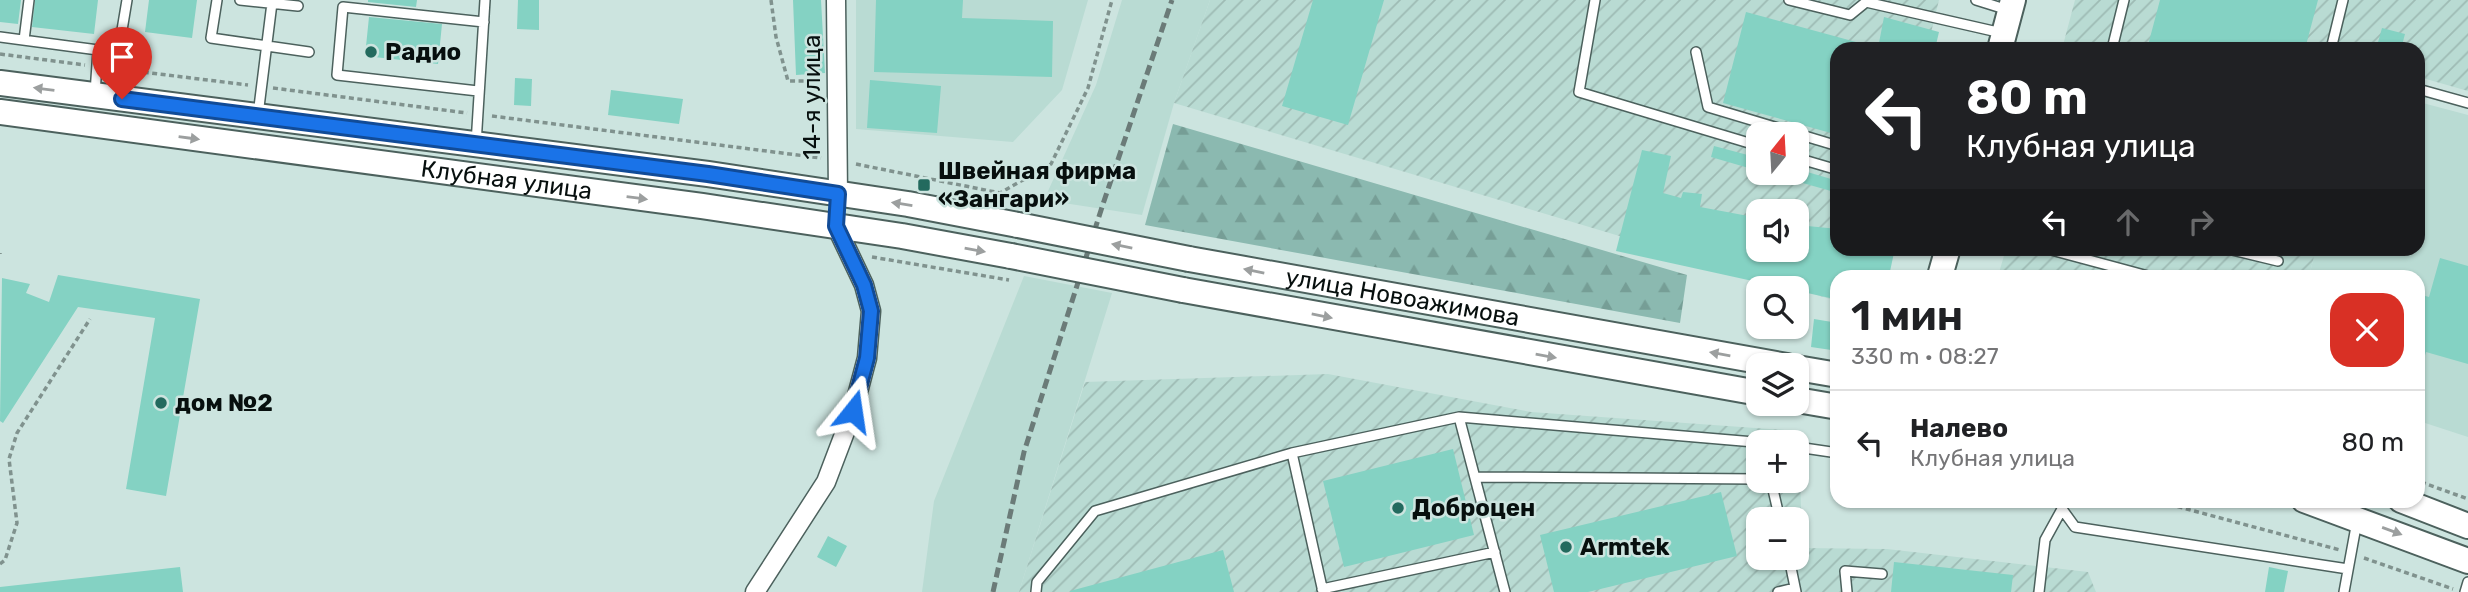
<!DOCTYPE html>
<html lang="ru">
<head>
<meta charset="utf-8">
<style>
  :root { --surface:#fff; --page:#f2f2f2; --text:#202124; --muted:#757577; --line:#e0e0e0 }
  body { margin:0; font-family:Rubik,sans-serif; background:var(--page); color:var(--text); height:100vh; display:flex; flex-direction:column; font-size:26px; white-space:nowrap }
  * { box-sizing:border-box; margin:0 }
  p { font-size:23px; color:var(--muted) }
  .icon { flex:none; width:38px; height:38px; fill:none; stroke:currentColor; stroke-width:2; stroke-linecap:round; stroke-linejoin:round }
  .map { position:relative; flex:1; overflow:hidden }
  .panel { position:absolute; left:1830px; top:270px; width:595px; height:238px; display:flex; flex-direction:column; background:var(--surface); border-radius:21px; box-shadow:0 2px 5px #0004 }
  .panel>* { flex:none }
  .hud { position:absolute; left:1830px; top:42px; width:595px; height:214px; border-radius:21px; box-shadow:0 2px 5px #0004; background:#202124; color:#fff; overflow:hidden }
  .needle { width:46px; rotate:18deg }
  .buttons { position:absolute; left:1746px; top:122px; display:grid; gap:14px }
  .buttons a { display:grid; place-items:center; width:63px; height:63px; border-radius:14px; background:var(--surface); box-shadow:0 2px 5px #0004; font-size:35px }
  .pin { position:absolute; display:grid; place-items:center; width:60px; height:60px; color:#fff; margin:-72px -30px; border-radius:50% 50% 50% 0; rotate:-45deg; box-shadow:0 0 7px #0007 }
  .pin .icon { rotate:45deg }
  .me { position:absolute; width:77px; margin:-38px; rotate:15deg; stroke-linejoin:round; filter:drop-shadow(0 0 5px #0008) }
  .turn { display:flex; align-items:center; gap:24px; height:147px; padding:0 21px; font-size:32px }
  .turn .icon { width:91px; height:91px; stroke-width:2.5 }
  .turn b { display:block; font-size:49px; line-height:60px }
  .lanes { display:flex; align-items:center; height:66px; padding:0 21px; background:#0003; justify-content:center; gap:35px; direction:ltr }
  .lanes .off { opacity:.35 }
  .round { display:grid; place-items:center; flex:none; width:74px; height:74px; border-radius:21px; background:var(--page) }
  .head { display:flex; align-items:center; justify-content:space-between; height:119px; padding:0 21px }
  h1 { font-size:42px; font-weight:600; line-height:52px }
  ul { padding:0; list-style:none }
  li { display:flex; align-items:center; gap:21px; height:105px; padding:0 21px; border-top:2px solid var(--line) }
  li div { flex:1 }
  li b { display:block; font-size:26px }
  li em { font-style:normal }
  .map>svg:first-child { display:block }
  .built { fill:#b9dbd3 }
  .industrial { fill:url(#industrial-furrows); fill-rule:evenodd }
  .forest { fill:url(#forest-firs) }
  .building { fill:#84d2c3 }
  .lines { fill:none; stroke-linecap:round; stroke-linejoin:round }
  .service-casing { stroke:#4c615d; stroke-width:12 }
  .minor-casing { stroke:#4c615d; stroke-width:21 }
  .secondary-casing { stroke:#4c615d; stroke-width:28 }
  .path { stroke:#80928e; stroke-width:3.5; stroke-dasharray:5 3.5; stroke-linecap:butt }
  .service { stroke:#fff; stroke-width:9 }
  .minor { stroke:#fff; stroke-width:18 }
  .secondary { stroke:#fff; stroke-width:24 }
  .rail { stroke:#6b7b78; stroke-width:5; stroke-dasharray:10 5; stroke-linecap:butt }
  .secondary-bridge-casing { stroke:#4c615d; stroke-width:28; stroke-linecap:butt }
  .secondary-bridge { stroke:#fff; stroke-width:24 }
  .oneway { fill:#9c9f9f }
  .route-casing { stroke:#114b97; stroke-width:18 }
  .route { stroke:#1a73e8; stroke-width:12 }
  .poi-dot { fill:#236a5e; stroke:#cce4df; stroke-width:2.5 }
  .labels { text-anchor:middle; stroke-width:5; stroke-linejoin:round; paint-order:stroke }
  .poi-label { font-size:24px; font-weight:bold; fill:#070f0e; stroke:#cce4df; text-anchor:start }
  .street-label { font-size:24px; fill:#070f0e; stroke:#cce4df }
</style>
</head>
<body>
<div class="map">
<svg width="2468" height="592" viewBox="0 0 2468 592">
  <defs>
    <pattern id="industrial-furrows" width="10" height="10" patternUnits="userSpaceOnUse" patternTransform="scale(1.75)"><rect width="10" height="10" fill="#b9dbd3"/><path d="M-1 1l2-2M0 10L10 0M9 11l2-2" fill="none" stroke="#9ebbb4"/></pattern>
    <pattern id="forest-firs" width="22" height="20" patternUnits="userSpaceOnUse" patternTransform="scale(1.75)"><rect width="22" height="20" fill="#8bb9b0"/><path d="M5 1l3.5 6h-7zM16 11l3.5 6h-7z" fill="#769e96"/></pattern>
  </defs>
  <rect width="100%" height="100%" fill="#cce4df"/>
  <path class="built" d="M856,0H1088L1062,90L1013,142L856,129Z
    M1122,0H1210L1174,103L1142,215L1044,200L1096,85Z
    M2419,102L2468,115V437L2419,421L2418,276H2309L2316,249L2418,248Z
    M1024,276L1112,293L1019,592H922L934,501Z"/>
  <path class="industrial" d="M1210,0H1939L1927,49H1838V248L1877,249L1870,276H1838L1837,301L1174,103ZM1759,135H1797V173H1759ZM1759,212H1797V250H1759Z
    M2075,0H2468V91L2419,77L2418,49H2062Z
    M2006,249H2316L2309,276H1998Z
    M1328,374L1531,412L1799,431L1802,548L1887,549L2088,572L2096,592H1019L1085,382ZM1759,443H1797V481H1759ZM1759,520H1797V558H1759Z"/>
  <path class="forest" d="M1173,124L1687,275L1680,323L1145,225Z"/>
  <path class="building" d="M0,0H21L18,24L0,22Z
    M35,0H98L94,34L32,27Z
    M149,0H197L192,38L145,32Z
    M368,0H417L416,7L368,2Z
    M518,0H539V30L517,29Z
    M793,0H821L825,73L796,75Z
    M876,0H963L962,18L1053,21L1052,77L874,72Z
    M1313,0H1384L1348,125L1282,106Z
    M2160,0H2318L2305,49H2147Z
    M1746,12L1878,48L1884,17L1939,32L1935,49H1838V135L1723,103Z
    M369,17L442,24L438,64L365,56Z
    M2382,28L2405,34L2401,49L2377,46Z
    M515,78L532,79L531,106L514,105Z
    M870,80L941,86L937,133L867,128Z
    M611,90L683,99L679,124L608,115Z
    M1714,146L1759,158V171L1711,157Z
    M1642,150L1671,156L1663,193L1681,198L1683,192L1702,194L1700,207L1759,218V250H1797V225L1838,229V248H1895L1889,276L1867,273L1866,276H1838V295L1830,298L1616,251Z
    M1797,169L1838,181V193L1771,174L1797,173Z
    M2440,258L2468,266V364L2426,352L2424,359L2418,357V294L2429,297Z
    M58,275L200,299L166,496L126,489L155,318L78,307L3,423L0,421L2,278L30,284L26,293L49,302Z
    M1814,319L1838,323V351L1811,347Z
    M1453,449L1474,535L1344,567L1323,481Z
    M1721,492L1737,556L1588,592H1554L1540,535Z
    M828,536L847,546L836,567L817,557Z
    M1223,550L1234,592H1070V591Z
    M1894,562L2013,575L2011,592H1891Z
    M180,567L183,592H0V587Z
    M2269,567L2288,571L2284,592H2265Z"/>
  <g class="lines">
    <g class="service-casing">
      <path id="service" d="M217,0L211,38L309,52
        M240,0L298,6
        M1595,0L1579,92L1759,146
        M1789,0L1850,15L1866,2L2002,33
        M1976,0L2008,10
        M0,37L98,50
        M24,40L29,0
        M2112,49L2124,0
        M2331,49L2343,0
        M1696,52L1708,107L1838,146
        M2418,89L2468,103
        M478,91L337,75L343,7L484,22
        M95,93L98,50L121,36L127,0
        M258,115L272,3
        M476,144L485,0
        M1797,158L1838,170
        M2044,248L2148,276
        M2224,248L2278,261
        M1459,417L1505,592
        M1797,447L1838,453
        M1292,453L1323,592
        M1475,477L1759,479
        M1771,481L1780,520
        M2062,500V509L2075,527L2348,569
        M1789,558L1796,592
        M1322,589L1495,552
        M1036,592L1037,582L1095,511L1292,453L1459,417L1766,443
        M1778,592L1795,588
        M1847,592L1845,571L1882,574
        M2039,592L2045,540L2062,509
        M2344,592L2357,521
        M2465,592L2468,582"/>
    </g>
    <g class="minor-casing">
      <path id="minor" d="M836,0L838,194
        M755,592L826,482L853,411L867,358L871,311L864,285L836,226"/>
    </g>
    <g class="secondary-casing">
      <g id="secondary">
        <path d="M2000,49L2013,0"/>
        <path d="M0,83L708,174L908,204L1018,225"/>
        <path id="s1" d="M0,112L702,206L902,236L1011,256"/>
        <path id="s2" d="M1189,259L1787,366"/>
        <path d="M1940,276L1948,248"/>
        <path d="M1183,290L1759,393"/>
        <path d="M1797,368L1838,375"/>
        <path d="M1797,400L1838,407"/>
        <path d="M2304,500L2468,561"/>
        <path d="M2401,500L2468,526"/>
      </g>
    </g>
    <path class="path" d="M771,0L776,37L788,81H818
      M0,54L85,65
      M110,68L248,85
      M273,88L467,113
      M492,116L821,158
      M856,164L1000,193L1051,164L1088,88L1112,0
      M0,253V254
      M872,257L1009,280
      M2421,482L2468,499
      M2153,500L2340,550
      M2364,558L2453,589
      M0,564L5,560L17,523L9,459L17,433L90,319"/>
    <use href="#service" class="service"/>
    <use href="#minor" class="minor"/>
    <use href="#secondary" class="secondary"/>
    <path class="rail" d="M993,592L1024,452L1103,204L1172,0"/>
    <g class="secondary-bridge-casing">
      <path id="secondary-bridge" d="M1018,225L1189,259
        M1011,256L1183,290"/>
    </g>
    <use href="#secondary-bridge" class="secondary-bridge"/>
  </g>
  <defs><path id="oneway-solid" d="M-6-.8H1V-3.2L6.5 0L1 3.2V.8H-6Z" transform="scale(1.75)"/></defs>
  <g class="oneway">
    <use href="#oneway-solid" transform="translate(44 89) rotate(-173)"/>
    <use href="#oneway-solid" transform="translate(189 138) rotate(8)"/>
    <use href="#oneway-solid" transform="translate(637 198) rotate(7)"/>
    <use href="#oneway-solid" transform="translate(902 204) rotate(-171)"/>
    <use href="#oneway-solid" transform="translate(1122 246) rotate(-169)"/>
    <use href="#oneway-solid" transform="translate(975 250) rotate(10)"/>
    <use href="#oneway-solid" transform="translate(1254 271) rotate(-169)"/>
    <use href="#oneway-solid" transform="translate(1322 316) rotate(11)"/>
    <use href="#oneway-solid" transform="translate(1720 354) rotate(-170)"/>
    <use href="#oneway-solid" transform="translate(1546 356) rotate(10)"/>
    <use href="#oneway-solid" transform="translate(2392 531) rotate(20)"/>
  </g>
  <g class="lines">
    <g class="route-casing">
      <path id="route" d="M122,99L708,174L838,194L836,226L864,285L871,311L867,358L853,411"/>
    </g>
    <use href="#route" class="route"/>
  </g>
  <g class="poi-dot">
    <circle cx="371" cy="52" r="7"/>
    <rect x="917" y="178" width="14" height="14" rx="3.5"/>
    <circle cx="161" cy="403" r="7"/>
    <circle cx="1398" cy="508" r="7"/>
    <circle cx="1566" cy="547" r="7"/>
  </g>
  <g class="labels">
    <g class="poi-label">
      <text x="385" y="60">Радио</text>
      <text x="938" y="179">Швейная фирма<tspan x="938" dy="28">«Зангари»</tspan></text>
      <text x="175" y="411">дом №2</text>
      <text x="1412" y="516">Доброцен</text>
      <text x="1580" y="555">Armtek</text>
    </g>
    <g class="street-label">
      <text transform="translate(812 97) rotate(-90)" y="8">14-я улица</text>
      <text dy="8" stroke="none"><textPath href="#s1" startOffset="511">Клубная улица</textPath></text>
      <text dy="8" stroke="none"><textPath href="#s2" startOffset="217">улица Новоажимова</textPath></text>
    </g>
  </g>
</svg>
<div class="buttons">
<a><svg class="needle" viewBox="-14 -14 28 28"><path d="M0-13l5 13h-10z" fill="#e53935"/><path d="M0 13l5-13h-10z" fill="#757577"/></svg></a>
<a><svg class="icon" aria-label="sound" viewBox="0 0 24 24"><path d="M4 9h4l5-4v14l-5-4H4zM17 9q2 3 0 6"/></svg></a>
<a><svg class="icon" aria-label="search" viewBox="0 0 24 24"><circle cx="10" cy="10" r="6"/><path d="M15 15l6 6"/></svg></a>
<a><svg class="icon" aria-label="layers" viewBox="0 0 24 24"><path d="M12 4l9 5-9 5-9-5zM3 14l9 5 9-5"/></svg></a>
<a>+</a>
<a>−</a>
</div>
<div class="pin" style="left:122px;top:99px;background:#d93025"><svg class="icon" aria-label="arrive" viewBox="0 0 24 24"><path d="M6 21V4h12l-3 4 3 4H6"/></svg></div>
<svg class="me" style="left:853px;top:411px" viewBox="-20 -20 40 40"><path d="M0-17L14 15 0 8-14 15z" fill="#1a73e8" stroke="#fff" stroke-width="4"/></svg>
<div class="hud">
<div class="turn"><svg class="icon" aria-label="left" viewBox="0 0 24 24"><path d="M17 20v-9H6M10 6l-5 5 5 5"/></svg><div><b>80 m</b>Клубная улица</div></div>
<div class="lanes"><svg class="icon" aria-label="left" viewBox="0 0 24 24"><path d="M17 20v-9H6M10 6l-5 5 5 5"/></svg><svg class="icon off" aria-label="ahead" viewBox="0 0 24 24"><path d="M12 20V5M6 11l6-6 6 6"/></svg><svg class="icon off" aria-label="right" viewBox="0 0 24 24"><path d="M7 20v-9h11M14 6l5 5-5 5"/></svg></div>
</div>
<section class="panel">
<div class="head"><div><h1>1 мин</h1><p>330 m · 08:27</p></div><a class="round" style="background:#d93025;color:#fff"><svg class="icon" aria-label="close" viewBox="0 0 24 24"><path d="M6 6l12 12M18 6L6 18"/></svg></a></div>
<ul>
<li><svg class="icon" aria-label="left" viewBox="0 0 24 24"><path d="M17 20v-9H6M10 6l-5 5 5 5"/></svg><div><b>Налево</b><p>Клубная улица</p></div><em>80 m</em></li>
</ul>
</section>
</div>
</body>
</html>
